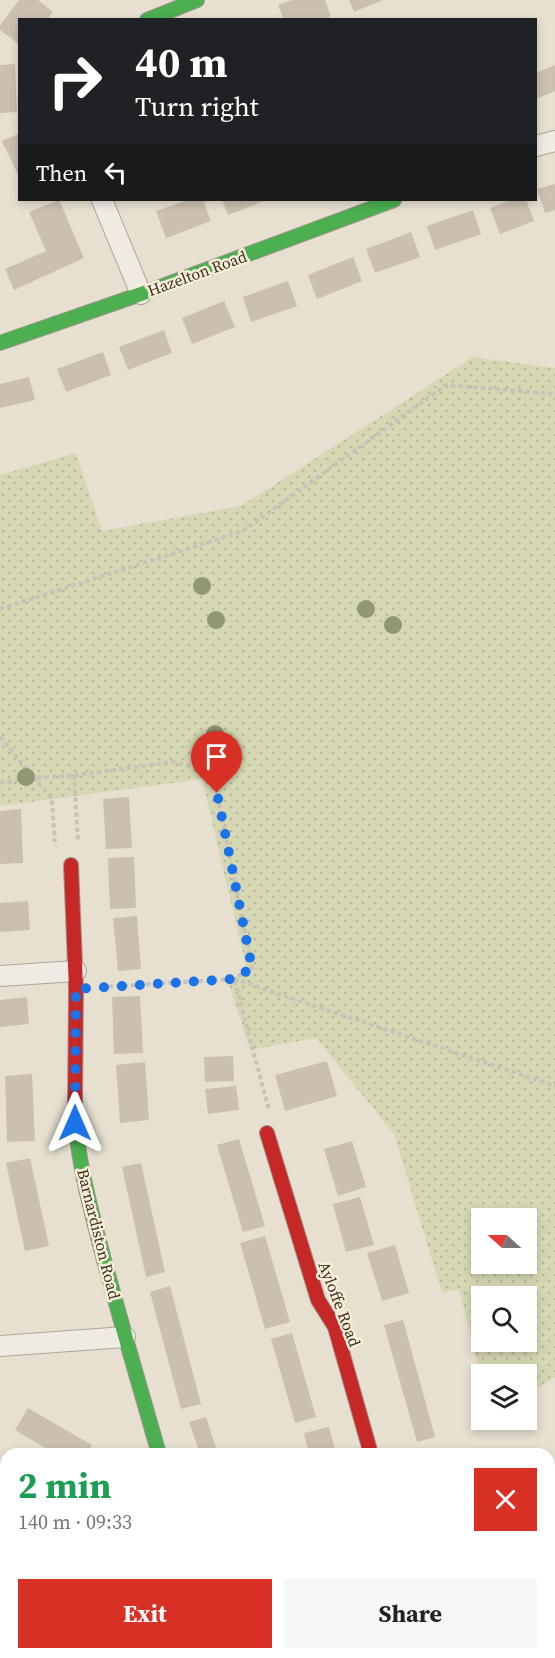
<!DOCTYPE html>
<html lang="en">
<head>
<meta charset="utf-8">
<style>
  :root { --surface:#fff; --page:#f6f6f6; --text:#222; --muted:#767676; --accent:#d93025 }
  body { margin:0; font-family:"Source Serif 4",serif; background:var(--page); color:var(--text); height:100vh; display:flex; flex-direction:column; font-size:22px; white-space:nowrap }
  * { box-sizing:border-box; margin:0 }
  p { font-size:20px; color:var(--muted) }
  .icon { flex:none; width:33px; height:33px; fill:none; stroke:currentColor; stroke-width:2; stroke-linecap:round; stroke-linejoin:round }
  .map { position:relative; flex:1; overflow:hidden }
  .details { position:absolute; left:0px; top:1448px; width:555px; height:212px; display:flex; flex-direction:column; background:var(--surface); border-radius:18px 18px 0 0; box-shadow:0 3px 9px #0003 }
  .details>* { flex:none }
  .top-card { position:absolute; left:18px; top:18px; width:519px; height:183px; border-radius:0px; box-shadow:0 3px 9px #0003; background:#202124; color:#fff; overflow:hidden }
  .needle { width:39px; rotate:291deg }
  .fabs { position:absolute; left:471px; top:1208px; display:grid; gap:12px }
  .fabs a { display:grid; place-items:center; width:66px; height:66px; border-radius:0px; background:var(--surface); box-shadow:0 3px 9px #0003; font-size:30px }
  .pin { position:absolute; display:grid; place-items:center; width:51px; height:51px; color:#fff; margin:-62px -26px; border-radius:50% 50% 50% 0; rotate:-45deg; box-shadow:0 0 6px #0007 }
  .pin .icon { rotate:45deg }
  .me { position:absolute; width:66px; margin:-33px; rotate:0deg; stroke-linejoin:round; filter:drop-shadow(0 0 4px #0008) }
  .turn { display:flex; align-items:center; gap:21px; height:126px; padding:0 18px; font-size:27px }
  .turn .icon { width:78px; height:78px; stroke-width:2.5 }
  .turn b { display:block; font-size:42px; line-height:51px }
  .then { display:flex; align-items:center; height:57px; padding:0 18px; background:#0003; gap:12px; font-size:22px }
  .round { display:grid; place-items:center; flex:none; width:63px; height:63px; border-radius:0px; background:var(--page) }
  .head { display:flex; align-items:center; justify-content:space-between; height:102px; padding:0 18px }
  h1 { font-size:36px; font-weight:700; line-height:45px; color:#1e9e55 }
  .cta { display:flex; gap:12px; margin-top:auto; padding:12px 18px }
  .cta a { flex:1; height:69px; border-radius:0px; background:var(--accent); color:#fff; font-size:24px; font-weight:700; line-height:69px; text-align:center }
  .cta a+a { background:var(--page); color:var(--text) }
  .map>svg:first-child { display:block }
  .park { fill:url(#park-dots); fill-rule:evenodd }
  .building { fill:#cbbfb2 }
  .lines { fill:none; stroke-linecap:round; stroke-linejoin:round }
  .lane-casing { stroke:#ada599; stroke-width:14 }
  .street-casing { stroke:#ada599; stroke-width:22 }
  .fast-casing { stroke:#9c958a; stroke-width:16 }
  .jam-casing { stroke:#9c958a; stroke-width:16 }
  .path { stroke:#c8c2b9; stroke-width:4; stroke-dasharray:4.5 3; stroke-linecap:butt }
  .lane { stroke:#efebe3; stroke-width:10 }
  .street { stroke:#efebe3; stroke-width:20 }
  .fast { stroke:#4caf50; stroke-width:14 }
  .jam { stroke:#c62828; stroke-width:14 }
  .tree { fill:#929673 }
  .route { stroke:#1a73e8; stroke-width:10; stroke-dasharray:0 18 }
  .labels { text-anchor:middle; stroke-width:5; stroke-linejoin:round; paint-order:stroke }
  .street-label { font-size:16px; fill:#3d2e20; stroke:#f7eed8 }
</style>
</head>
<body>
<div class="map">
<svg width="555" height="1658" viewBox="0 0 555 1658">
  <defs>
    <pattern id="park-dots" width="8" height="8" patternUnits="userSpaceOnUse" patternTransform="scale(1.5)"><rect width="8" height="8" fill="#d6d7b3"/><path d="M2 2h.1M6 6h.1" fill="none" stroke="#b9b99a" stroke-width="1.8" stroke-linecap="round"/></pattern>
  </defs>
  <rect width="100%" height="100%" fill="#e7e0d1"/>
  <path class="park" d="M473,357L555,368V1377L527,1394L526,1374H482L481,1376L459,1289L442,1293L394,1134L316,1038L250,1050L227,978L237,976L246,966L202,779L0,806V475L76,453L102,531L241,506ZM482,1218H526V1263H482ZM482,1296H526V1341H482Z"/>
  <path class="building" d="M19,0H38L53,12L47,20H20V45L0,30V25Z
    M292,0H325L331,16L324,20H284L278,5Z
    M349,0H383L354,12Z
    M15,64L17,112L0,113V65Z
    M555,65V91L536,99V73Z
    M20,133V179L2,141Z
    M555,184V210L545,213L537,189Z
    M59,200L84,258L14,290L5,269L46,251L29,212Z
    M188,200H203L211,221L166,238L156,211Z
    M222,200H266L228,215Z
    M511,200H526L534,221L500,234L490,208Z
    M473,210L481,234L435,250L427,226Z
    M411,232L420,257L375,273L366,249Z
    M353,257L362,281L317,299L308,275Z
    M288,281L297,306L251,322L243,297Z
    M224,301L235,327L192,344L182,318Z
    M164,330L172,353L128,370L119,347Z
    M103,352L111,375L66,392L57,369Z
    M29,377L35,400L0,408V384Z
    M129,797L132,848L106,849L103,799Z
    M21,809L23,863L0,864V811Z
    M134,857L136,908L110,909L108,858Z
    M28,901L30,930L0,932V903Z
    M137,916L141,969L118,971L113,918Z
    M140,996L143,1053L114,1054L112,997Z
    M27,997L29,1024L0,1027V1000Z
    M233,1056L234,1081L205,1082L204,1057Z
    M327,1061L337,1096L285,1111L275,1075Z
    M145,1062L149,1120L120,1123L116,1065Z
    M32,1074L35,1141L7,1142L5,1076Z
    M236,1086L239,1110L208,1114L205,1089Z
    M239,1139L265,1226L243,1232L217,1145Z
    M352,1141L366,1187L338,1196L324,1149Z
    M30,1158L49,1246L25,1251L6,1163Z
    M141,1163L165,1272L146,1277L122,1167Z
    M360,1197L374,1245L346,1252L333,1204Z
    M265,1236L290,1322L265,1329L240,1243Z
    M395,1245L409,1293L382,1301L367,1253Z
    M170,1286L201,1404L181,1409L150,1292Z
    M403,1320L435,1437L417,1442L384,1325Z
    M292,1333L316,1417L295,1423L271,1339Z
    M28,1408L92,1445L87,1454H55L15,1430Z
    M206,1417L215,1445L218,1454H200L199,1451L189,1422Z
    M329,1427L336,1454H309L304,1433Z
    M555,1478V1505L549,1507V1480Z
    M555,1610V1635L549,1638V1613Z
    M161,1653H192L195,1658H163Z"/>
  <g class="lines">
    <g class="lane-casing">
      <path id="lane" d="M62,1658L71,1653"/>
    </g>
    <g class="street-casing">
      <path id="street" d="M536,146L555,141
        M102,200L141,294
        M0,976L76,971
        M0,1346L125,1337
        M549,1558L555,1555
        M240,1653L243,1658
        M420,1658L425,1653"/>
    </g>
    <g class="fast-casing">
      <path id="fast" d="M147,20L197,0
        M0,343L141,294L394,200
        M75,1103C75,1156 91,1209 104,1260C122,1325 140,1389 159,1454"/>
    </g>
    <g class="jam-casing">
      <path id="jam" d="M71,865L76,989L75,1103
        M267,1133L318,1300L335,1327L371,1454"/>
    </g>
    <path class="path" d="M0,609L243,531L446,385L555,394
      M0,737L52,799L55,846
      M74,775L78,841
      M0,783L34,778L77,775L173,762L213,772L252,968L234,979
      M234,979L555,1086
      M101,987L234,979L269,1110
      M496,1653L502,1658"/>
    <use href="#lane" class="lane"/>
    <use href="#street" class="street"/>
    <use href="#fast" class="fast"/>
    <use href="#jam" class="jam"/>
  </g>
  <g class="tree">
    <circle cx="202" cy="586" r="9"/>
    <circle cx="366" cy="609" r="9"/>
    <circle cx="216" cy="620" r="9"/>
    <circle cx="393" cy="625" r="9"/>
    <circle cx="215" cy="734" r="9"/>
    <circle cx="213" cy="772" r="9"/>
    <circle cx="26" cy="777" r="9"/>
  </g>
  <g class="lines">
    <path class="route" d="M75,1123L76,989L234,979L252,968L217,793"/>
  </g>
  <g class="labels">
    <g class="street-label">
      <text transform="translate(197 273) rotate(-20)" y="6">Hazelton Road</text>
      <text transform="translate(99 1234) rotate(76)" y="6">Barnardiston Road</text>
      <text transform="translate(340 1304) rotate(69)" y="6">Ayloffe Road</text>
    </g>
  </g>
</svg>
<div class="fabs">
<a><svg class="needle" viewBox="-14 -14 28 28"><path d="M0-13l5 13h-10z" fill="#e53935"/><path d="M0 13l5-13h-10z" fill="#767676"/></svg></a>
<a><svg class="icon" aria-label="search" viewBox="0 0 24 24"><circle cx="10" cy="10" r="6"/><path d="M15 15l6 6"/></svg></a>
<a><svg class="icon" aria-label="layers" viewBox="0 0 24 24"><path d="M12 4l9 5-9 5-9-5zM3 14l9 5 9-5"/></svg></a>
</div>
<div class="pin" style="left:217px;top:793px;background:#d93025"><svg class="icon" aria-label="arrive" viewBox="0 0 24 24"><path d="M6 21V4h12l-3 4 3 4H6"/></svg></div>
<svg class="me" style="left:75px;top:1123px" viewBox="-20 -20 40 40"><path d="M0-17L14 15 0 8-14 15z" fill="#1a73e8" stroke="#fff" stroke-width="4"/></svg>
<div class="top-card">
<div class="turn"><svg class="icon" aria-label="right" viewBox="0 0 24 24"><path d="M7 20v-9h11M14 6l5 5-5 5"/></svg><div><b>40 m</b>Turn right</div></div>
<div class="then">Then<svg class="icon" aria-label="left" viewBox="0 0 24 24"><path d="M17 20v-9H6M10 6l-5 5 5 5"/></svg></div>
</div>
<section class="details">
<div class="head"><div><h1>2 min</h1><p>140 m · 09:33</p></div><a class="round" style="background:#d93025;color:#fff"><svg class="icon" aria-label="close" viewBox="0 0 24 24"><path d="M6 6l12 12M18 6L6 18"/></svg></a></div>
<div class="cta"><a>Exit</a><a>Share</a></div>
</section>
</div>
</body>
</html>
